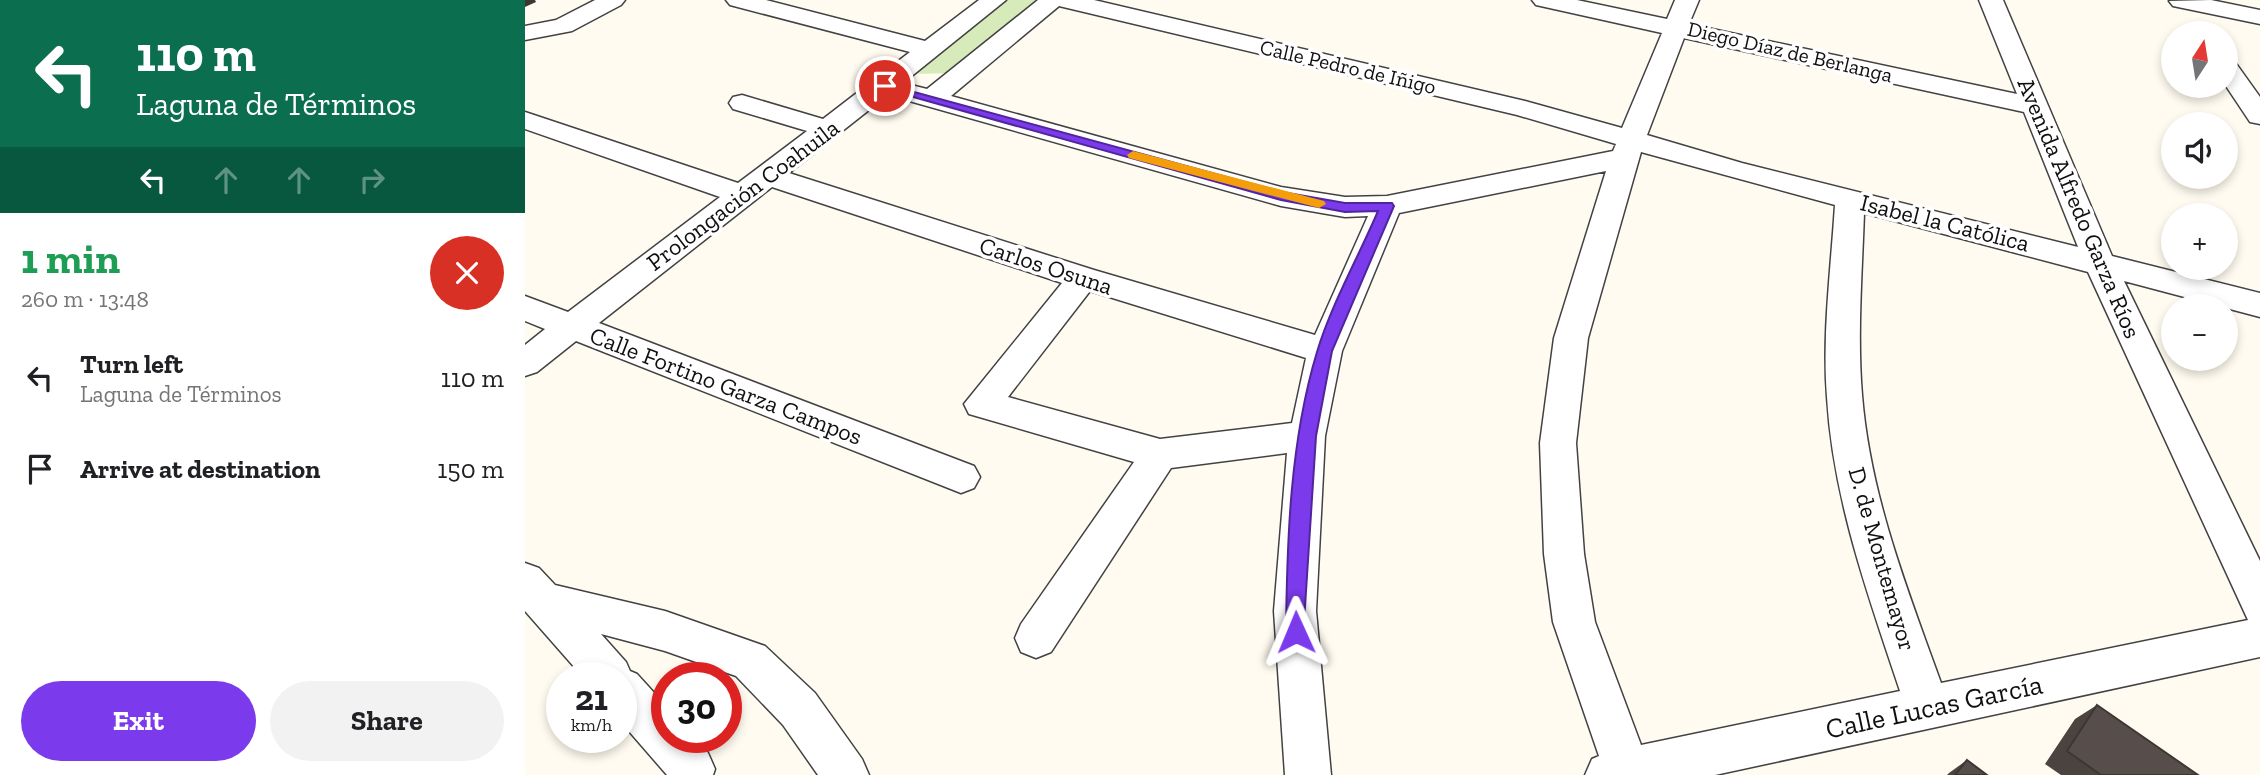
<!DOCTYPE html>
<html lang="en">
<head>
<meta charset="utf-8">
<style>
  :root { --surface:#fff; --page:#f2f2f2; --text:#202124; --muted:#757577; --accent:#7c3aed }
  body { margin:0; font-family:"Zilla Slab",serif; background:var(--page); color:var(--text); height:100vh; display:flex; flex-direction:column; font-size:26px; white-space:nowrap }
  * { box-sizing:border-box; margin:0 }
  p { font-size:23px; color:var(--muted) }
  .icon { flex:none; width:38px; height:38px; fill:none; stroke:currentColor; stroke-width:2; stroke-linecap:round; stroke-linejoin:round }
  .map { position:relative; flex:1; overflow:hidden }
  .sheet { display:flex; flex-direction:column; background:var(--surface); width:525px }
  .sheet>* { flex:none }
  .top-card { background:#0b6e4f; color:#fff; overflow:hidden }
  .needle { width:46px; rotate:12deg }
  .controls { position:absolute; left:1636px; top:21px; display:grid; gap:14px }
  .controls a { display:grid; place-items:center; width:77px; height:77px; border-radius:50%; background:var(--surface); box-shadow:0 4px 10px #0003; font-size:35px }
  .speed { position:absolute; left:21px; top:662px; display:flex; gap:14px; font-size:35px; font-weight:700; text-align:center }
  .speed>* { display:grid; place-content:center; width:91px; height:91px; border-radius:50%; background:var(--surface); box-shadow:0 4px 10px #0003; line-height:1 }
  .speed small { font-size:18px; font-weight:400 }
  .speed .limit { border:10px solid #d22; background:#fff; color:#111 }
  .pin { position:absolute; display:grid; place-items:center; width:60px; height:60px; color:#fff; margin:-30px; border:4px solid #fff; border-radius:50%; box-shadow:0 2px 7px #0007 }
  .me { position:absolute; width:77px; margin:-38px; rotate:359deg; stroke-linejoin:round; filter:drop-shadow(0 0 5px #0008) }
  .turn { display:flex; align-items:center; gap:24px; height:147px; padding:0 21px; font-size:32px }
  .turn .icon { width:91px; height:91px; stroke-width:2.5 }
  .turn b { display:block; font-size:49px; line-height:60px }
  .lanes { display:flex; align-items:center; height:66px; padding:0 21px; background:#0003; justify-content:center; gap:35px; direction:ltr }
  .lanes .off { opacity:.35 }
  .round { display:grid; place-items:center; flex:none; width:74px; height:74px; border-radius:37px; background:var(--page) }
  .summary { display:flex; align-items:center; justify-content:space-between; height:119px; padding:0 21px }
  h1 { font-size:42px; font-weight:700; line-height:52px; color:#1e9e55 }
  .primary-button { display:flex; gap:14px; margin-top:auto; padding:14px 21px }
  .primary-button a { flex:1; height:80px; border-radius:42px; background:var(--accent); color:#fff; font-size:28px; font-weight:700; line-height:80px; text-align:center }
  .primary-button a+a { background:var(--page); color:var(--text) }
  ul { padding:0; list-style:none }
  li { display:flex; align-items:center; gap:21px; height:91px; padding:0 21px }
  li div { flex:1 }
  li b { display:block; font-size:26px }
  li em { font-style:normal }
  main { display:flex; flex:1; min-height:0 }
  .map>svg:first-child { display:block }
  .green { fill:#d7eab9 }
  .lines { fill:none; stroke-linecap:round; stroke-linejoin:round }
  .street-casing { stroke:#424242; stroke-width:3 }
  .street { fill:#fff; fill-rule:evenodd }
  .wall { fill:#4b4340 }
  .shaded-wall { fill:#3d3734 }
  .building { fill:#574e4b; stroke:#3d3734; stroke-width:2 }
  .route { fill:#7c3aed; stroke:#51269a; stroke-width:2 }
  .slow { fill:#f59e0b }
  .labels { text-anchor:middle; stroke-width:7; stroke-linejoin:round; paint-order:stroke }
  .far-street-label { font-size:21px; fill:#0f0f0f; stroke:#fff }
  .street-label { font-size:24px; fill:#0f0f0f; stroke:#fff }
  .near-street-label { font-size:28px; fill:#0f0f0f; stroke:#fff }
</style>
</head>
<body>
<main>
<section class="sheet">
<div class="top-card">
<div class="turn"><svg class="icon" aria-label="left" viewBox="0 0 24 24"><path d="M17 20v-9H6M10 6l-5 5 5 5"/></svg><div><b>110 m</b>Laguna de Términos</div></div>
<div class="lanes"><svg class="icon" aria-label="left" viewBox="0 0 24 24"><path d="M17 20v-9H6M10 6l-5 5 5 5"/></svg><svg class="icon off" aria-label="ahead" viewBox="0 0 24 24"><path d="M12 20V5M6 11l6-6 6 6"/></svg><svg class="icon off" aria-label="ahead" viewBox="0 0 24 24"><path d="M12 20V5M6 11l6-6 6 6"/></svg><svg class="icon off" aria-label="right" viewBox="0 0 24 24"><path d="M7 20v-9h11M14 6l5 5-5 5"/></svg></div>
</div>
<div class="summary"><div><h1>1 min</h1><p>260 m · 13:48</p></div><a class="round" style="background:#d93025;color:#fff"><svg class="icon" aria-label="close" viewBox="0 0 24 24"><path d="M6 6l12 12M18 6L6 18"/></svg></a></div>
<ul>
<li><svg class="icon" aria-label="left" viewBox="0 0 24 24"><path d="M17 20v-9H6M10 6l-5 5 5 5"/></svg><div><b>Turn left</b><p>Laguna de Términos</p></div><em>110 m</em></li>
<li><svg class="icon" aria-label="arrive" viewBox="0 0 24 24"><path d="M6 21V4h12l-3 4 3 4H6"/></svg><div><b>Arrive at destination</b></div><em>150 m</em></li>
</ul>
<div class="primary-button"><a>Exit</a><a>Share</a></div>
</section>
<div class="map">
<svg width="1735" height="775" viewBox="0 0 1735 775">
  <rect width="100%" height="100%" fill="#fffbf0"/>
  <path class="green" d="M478,0H520L428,73L388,74Z"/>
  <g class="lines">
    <g class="street-casing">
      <path id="street" d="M70,0H100L96,5L47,31L0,40V26L31,20Z
        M201,0H241L400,41L454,0H481L378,83L402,89L513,0H569L1000,101L1097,128L1137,33L1011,5L1007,0H1052L1142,19L1150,0H1174L1164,24L1492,94L1454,0H1478L1587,256L1735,293V317L1599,281L1735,561V657L1190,775H1060L1067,759L1074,756L1028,622L1019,554L1015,443L1029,338L1081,171L874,213L817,351L800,436L791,611L806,775H760L749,611L762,453L646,468L526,652L511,658L496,652L490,638L496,624L609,462L444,414L439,404L537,283L247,187L74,323L449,466L455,477L449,488L436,493L51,341L12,372L0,376V345L20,329L0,321V296L43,312L195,197L0,129V112L213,183L282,131L208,109L204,103L208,97L217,95L298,119L385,52L205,5ZM534,6L992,115L1091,144L1088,151L862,196L820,197L756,187L426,96ZM1159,38L1499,112L1553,247L1217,163L1122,135ZM363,95L756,206L820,217L843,216L790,335L569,270L264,173ZM1116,152L1310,205C1306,269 1297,334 1302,397C1308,499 1343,595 1375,691L1116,745L1070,622L1059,554L1051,443L1063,338ZM1339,213L1563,272L1723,620L1416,683C1382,589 1345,495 1337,395C1332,335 1337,273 1339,213ZM565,291L781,358L767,423L635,439L483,397Z
        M1686,0L1735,10V24L1648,6L1644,1Z
        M1701,59L1710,62L1735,97V124L1725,122L1701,86Z
        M0,563L14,568L30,585L140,611L240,646L290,693L337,759L344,775H293L258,725L211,676L140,651L76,634L101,662L105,671L112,674L142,707V737H169L183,753L190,769L188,775H142L96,722V677H58L0,611Z"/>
    </g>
    <use href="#street" class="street"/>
  </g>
  <path class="wall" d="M1572,705L1673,775H1536L1520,764L1550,719Z
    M1442,760L1462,775H1422L1424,773Z"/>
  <path class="shaded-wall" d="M0,0H10L11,2L0,7Z"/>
  <path class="building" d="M1572,705L1673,775H1576L1542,751Z
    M1442,760L1462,775H1430Z"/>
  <path class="route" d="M356,83L757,192L820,203H867L869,206L807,351L791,436L778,638L771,641L764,638L761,632C762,540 765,441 792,352C806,305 834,256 853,211L820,212L756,200L356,88Z"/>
  <path class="slow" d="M608,151L799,201L801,204L794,208L604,158L602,155Z"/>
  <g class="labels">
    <g class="far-street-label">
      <text transform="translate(1265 52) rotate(13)" y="7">Diego Díaz de Berlanga</text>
      <text transform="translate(823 67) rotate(13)" y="7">Calle Pedro de Iñigo</text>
    </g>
    <g class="street-label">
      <text transform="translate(218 195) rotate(-37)" y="8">Prolongación Coahuila</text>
      <text transform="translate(1554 208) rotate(67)" y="8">Avenida Alfredo Garza Ríos</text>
      <text transform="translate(1420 223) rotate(14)" y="8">Isabel la Católica</text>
      <text transform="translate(521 266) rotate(18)" y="8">Carlos Osuna</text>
      <text transform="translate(201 386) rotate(21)" y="8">Calle Fortino Garza Campos</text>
      <text transform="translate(1357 559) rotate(74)" y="8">D. de Montemayor</text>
    </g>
    <g class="near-street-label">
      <text transform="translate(1409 706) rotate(-12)" y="10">Calle Lucas García</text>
    </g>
  </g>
</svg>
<div class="controls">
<a><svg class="needle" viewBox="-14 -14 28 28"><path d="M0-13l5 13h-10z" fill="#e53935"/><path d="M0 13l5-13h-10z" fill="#757577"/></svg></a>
<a><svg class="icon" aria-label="sound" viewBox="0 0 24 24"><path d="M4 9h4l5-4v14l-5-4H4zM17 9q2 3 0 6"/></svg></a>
<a>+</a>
<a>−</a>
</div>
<div class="speed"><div>21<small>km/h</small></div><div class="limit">30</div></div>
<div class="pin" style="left:360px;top:86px;background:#d93025"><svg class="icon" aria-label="arrive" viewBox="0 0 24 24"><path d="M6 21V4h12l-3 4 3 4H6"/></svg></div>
<svg class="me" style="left:771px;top:632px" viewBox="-20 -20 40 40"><path d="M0-17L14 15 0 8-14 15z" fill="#7c3aed" stroke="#fff" stroke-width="4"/></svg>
</div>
</main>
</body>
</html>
